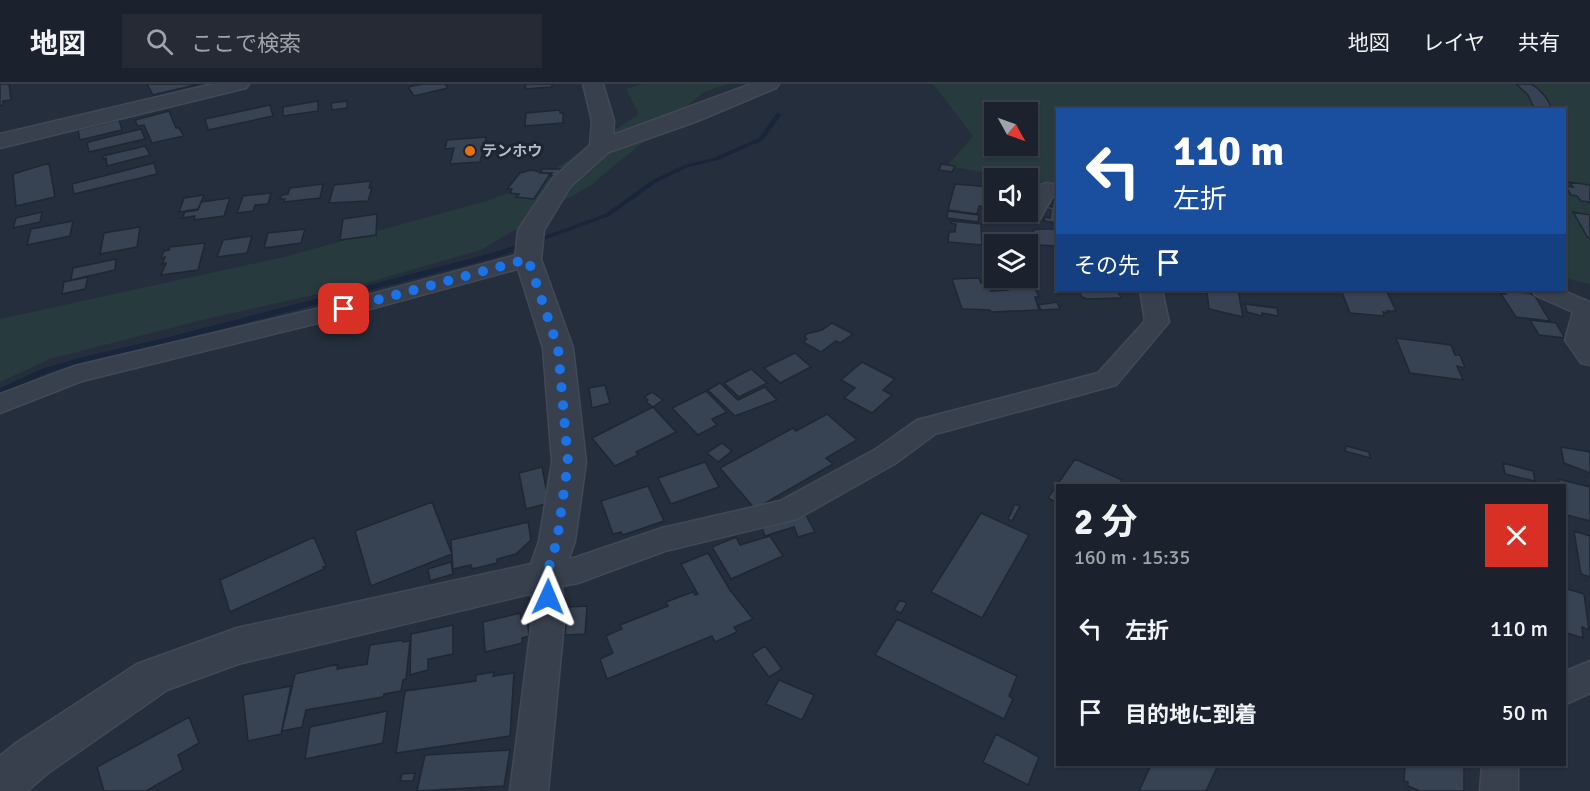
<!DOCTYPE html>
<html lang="ja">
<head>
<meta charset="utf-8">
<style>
  :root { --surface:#1c222d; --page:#252a35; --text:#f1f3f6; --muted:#a0a4aa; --line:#3a3f49 }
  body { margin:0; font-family:Signika,"Noto Sans JP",sans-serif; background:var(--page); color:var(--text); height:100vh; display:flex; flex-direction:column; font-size:22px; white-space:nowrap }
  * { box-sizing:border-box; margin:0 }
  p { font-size:20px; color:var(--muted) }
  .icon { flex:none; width:33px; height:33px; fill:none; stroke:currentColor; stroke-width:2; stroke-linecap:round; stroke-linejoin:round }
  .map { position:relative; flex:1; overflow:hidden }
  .side { position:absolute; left:1056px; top:400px; width:510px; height:282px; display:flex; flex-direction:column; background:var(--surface); border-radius:0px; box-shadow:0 2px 4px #0004,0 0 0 2px var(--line) }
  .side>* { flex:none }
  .hud { position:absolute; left:1056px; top:24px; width:510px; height:183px; border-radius:0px; box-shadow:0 2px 4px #0004,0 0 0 2px var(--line); background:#1a4fa0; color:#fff; overflow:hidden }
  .needle { width:39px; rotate:130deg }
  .tools { position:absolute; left:984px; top:18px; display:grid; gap:12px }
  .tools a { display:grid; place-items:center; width:54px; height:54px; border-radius:0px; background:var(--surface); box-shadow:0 2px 4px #0004,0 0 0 2px var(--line); font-size:30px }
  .pin { position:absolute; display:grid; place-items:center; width:51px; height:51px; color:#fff; margin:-26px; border-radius:12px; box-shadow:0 3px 9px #0006 }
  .me { position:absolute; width:66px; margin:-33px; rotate:1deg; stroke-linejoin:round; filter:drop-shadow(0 0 4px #0008) }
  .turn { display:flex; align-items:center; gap:21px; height:126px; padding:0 18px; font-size:27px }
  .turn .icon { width:78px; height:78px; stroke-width:2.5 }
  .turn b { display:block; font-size:42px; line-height:51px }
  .then { display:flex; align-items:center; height:57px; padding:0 18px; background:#0003; gap:12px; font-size:22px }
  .round { display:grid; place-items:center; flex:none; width:63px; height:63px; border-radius:0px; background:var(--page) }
  .head { display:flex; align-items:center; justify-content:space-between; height:102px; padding:0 18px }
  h1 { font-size:36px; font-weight:700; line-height:45px }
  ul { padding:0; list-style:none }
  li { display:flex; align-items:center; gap:18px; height:84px; padding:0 18px }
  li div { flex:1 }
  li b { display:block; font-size:22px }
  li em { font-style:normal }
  header { display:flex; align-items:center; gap:36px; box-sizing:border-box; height:84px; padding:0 30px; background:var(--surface); border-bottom:2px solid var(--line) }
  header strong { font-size:28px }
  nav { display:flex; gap:33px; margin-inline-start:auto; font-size:21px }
  .search { width:420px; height:54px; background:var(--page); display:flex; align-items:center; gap:15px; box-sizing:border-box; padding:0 21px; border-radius:0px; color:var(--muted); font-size:22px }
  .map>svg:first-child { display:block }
  .green { fill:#273a3d; fill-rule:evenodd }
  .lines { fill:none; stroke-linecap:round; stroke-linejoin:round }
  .stream { fill:#18253a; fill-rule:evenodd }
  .building { fill:#374252; stroke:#202734; stroke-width:1.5 }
  .minor-casing { stroke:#424956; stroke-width:3 }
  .tertiary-casing { stroke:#424956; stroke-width:3 }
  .minor { fill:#39404d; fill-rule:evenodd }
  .tertiary { fill:#39404d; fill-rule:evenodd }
  .route { stroke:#1a73e8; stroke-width:10; stroke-dasharray:0 18 }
  .food-dot { fill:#e8710a; stroke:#1e2532; stroke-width:2 }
  .labels { text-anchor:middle; stroke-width:6; stroke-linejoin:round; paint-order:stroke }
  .far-poi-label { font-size:15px; font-weight:bold; fill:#b4bbc8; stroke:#1e2532; text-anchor:start }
</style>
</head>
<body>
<header>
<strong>地図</strong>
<div class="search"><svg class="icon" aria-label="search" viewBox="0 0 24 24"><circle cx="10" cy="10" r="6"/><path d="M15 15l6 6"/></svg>ここで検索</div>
<nav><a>地図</a><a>レイヤ</a><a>共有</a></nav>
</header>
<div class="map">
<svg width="1590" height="707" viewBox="0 0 1590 707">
  <rect width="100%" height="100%" fill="#252e3c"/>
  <path class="green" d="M642,0H727L704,8L591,101L481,166L359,201L206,235L50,275L0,298V235L284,173L489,116L530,101L639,30L626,5Z
    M933,0H1590V200L1565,194L1564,26H1058L1057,101L947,82L973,52ZM994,28H1028V62H994Z"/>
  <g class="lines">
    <path class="stream" d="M778,29L781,31L763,56L718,76L688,83L657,98L609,132L563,149L498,173L173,258L83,278L48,289L0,310V304L42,285L79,274L173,252L492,169L559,147L605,130L653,96L684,81L714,74L759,54L776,30Z"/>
  </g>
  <path class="building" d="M0,0H9L11,16L3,17V21L0,22Z
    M147,0H199L153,11Z
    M422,0H445L448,4L414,12L408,3Z
    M525,0H553L551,3L526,5Z
    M1516,0H1531L1536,3L1545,12L1553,26H1535L1528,11Z
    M318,17V27L283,32V23Z
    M347,17V24L332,26L331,19Z
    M270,21L273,32L208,46L205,35Z
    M560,26V29H563V39L525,42L526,29Z
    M169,27L176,44H179L184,52L152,59L144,41L138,42L135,36Z
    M119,36L122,46L80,56L78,46Z
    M141,45L145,55L89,68L87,59L92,57Z
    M486,53L485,58H489L486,70H482L480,78L450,80L454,64L445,65L447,56Z
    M145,62L150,71L107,82L106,74L103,75V72Z
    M49,79L55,113L16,122L13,90Z
    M154,79L157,90L74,110L72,100Z
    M941,80L955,82L952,88L939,86Z
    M542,85H561L557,92H550L552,89H540Z
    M531,86L550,90L534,115L516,113L519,110L510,109L512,105H507L520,89Z
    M371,97L369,104H372L368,117L329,119L334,101Z
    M1569,98L1590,101V118L1581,117L1577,112L1571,111L1565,102L1573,103Z
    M323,100L320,114L284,118L285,115H280L282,111L288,110L290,104Z
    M955,100L990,103L986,123L979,122L977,130L948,126Z
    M271,109L268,120L255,121L253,127L237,129L243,112Z
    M204,111L198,125L179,128L184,114Z
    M230,114L224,132L194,136L195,132L182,134L185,128L198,126L201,118Z
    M1053,116H1058V139L1044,137L1045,133L1050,134L1051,126L1047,125L1048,122L1052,123Z
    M948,127L979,131L978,138L947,134Z
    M42,128L40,138L13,144L16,134Z
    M1573,128L1590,131V155L1588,154Z
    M377,130L376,151L340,156L343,135Z
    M73,137L70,152L27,161L31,145Z
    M952,137L981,140L982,161L948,158L949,148H955L956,140L951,139Z
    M140,143L137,163L100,170L104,149Z
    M305,145L301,159L264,164L268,149Z
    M1043,145H1058V162L1036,161L1033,146Z
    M252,152L247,169L217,173L223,156Z
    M205,159L198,186L161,191L166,179L162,180L165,173L161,174L164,167L169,166L170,163Z
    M116,175L115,186L71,196L73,184Z
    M88,193L85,205L62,210L64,198Z
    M1030,193L1039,213H1035L1039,226L991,228L990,226L962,225L952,195L979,194L981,199H988L991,207L1008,206L1003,195Z
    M1078,206H1116L1122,214L1087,215L1082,213Z
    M1201,206H1238L1243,233L1209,225L1207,209L1202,208Z
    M1341,206H1386L1396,227H1387L1388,229L1383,228L1384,232L1350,229Z
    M1504,207L1529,209L1535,212L1550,237L1516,233L1501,210H1506Z
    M1057,218L1060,225L1041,226L1038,221Z
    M1245,220L1277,224L1278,232L1262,229V232L1247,228Z
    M1530,236L1556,239L1565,254L1539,251Z
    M832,239L853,250L840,259L836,257L821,268L803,258L807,255L805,253L806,250L822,246Z
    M1396,254L1451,261L1455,271H1460L1465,284L1457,282L1463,296L1410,289Z
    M795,269L811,283L780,299L764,284Z
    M862,278L895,295L883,306L892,311L872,329L844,314L855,304L841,296Z
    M751,285L767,299L739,313L724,299Z
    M720,299L738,316L765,303L777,316L735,332L708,306Z
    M605,301L610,319L592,324L589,304Z
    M706,307L727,328L712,335L717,341L698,351L672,324Z
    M652,308L663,316L653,323L646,318L648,316L644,313Z
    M653,323L676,348L636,368L638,371L615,382L592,354Z
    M827,330L857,356L826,374L833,380L755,425L720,384L793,344L796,347Z
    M722,359L732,367L718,378L707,369Z
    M1346,362L1369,368L1370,374L1345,367Z
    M1561,363L1590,368V389L1564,379Z
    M1075,375L1122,396L1118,402H1058V419L1048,414Z
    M705,378L719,403L671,420L658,394Z
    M1503,379L1533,387L1535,397L1505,390Z
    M542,383L549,419L526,425L519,389Z
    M1558,395L1590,403V437L1567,431L1564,402H1560Z
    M648,402L664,437L623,451L621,448L613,450L601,417Z
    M432,418L452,470L371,502L355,447Z
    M1015,420L1020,422L1012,437L1008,435Z
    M981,429L1029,451L982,534L931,508Z
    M806,431L815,448L798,453L794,443L765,452L762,444Z
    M528,438L531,456L516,470L497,475V479L472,485L471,481L453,485L451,456Z
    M1574,447L1590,452V493L1581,490Z
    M770,452L783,472L731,495L712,463L736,453L740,461Z
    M314,453L326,482L323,483L324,485L230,528L220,496Z
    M708,469L730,506L753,535L734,543L737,548L715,558L712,552L607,595L600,575L613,569L606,552L622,545L620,541L668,522L666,518L693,508L695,511L698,510L681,480Z
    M451,478L453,490L430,497L428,485Z
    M1564,504L1584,510L1589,546L1582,543L1583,554L1564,548Z
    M900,516L907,519L901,529L894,526Z
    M587,522L585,550L565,551L568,523Z
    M520,529L521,535L527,533L529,552L522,554V559L485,568L483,538Z
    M897,535L1017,592L1009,612L1013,615L1004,635L875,571Z
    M453,541V570L428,575V586L410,591L411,550Z
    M403,556V558L410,557L406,595L403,596L401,607L384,610L383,613L306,626L302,643L282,647L295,590L338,580L337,585L367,580L370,561Z
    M765,562L782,585L769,593L752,570Z
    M494,588L493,592L514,589L510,652L396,669L405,607L476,597V591Z
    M779,596L814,611L802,636L766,620Z
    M291,602L281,650L248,657L243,611Z
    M387,627L383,659L305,675L310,643Z
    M189,633L199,659L178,671L183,686L146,707H104L97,683Z
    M996,650L1039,673L1028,701L983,678Z
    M510,666L504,702L417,707L425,671Z
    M1151,681H1218L1206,707H1139Z
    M1405,681H1464V707H1420L1408,702V698L1404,697Z
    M415,689L413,697H400L402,690Z"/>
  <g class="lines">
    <g class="minor-casing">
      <path id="minor" d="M1047,99L1058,101V113L1053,112L1039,136C1026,140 1010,136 997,132L994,128H1028C1028,118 1035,109 1040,101Z
        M528,168L536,170L539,175L536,180L322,238L82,297L0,329V310L75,282L320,224Z
        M1140,206H1162L1169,238L1116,301L935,350L896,379L797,435L665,467L578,499L562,502L565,528L548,707H510L533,528L530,492L535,483L577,473L662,444L780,417L876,365L917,336L1098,289L1145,237Z
        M1532,206H1561L1590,218V281L1581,279L1565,256L1573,228L1535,211Z
        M1590,577V609L1564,621V588Z
        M1482,681H1518V707H1480Z"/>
    </g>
    <g class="tertiary-casing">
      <path id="tertiary" d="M213,0H249L246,4L0,64V50Z
        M583,0H603L614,37L613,51L751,0H779L776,4L695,38L609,68L570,103L544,146L541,175L573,264L586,378L575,457L559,503L238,580L167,606L48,689L27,707H0V672L16,659L137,580L237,544L531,480L539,457L552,378L543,264L515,175L518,146L553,94L590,61L592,37Z"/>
    </g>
    <use href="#minor" class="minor"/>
    <use href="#tertiary" class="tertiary"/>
  </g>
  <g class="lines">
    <path class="route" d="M344,225L528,175L558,264L568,378L557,457L546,492L548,513"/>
  </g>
  <circle class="food-dot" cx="470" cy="67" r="6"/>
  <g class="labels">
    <g class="far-poi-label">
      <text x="482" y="72">テンホウ</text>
    </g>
  </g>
</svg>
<div class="tools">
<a><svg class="needle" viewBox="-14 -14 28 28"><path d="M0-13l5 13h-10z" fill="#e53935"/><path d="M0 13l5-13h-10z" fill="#a0a4aa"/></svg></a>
<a><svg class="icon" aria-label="sound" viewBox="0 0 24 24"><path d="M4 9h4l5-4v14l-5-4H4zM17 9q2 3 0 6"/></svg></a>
<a><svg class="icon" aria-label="layers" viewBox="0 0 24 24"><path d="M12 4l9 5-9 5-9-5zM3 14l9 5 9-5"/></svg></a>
</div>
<div class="pin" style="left:344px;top:225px;background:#d93025"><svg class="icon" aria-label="arrive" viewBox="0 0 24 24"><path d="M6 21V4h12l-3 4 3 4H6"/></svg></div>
<svg class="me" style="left:548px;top:513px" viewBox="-20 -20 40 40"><path d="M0-17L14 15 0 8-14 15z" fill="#1a73e8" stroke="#fff" stroke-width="4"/></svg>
<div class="hud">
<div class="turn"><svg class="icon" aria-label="left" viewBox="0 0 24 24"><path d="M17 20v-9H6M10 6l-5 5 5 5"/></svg><div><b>110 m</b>左折</div></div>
<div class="then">その先<svg class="icon" aria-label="arrive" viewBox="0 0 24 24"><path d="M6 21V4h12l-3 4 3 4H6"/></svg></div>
</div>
<section class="side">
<div class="head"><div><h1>2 分</h1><p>160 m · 15:35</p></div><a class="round" style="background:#d93025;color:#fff"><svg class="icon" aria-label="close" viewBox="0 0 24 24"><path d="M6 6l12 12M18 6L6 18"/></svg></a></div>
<ul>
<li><svg class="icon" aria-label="left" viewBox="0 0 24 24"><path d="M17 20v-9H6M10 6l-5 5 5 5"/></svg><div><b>左折</b></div><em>110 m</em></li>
<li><svg class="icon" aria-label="arrive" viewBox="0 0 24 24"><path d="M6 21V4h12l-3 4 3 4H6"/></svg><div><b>目的地に到着</b></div><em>50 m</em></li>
</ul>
</section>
</div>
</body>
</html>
